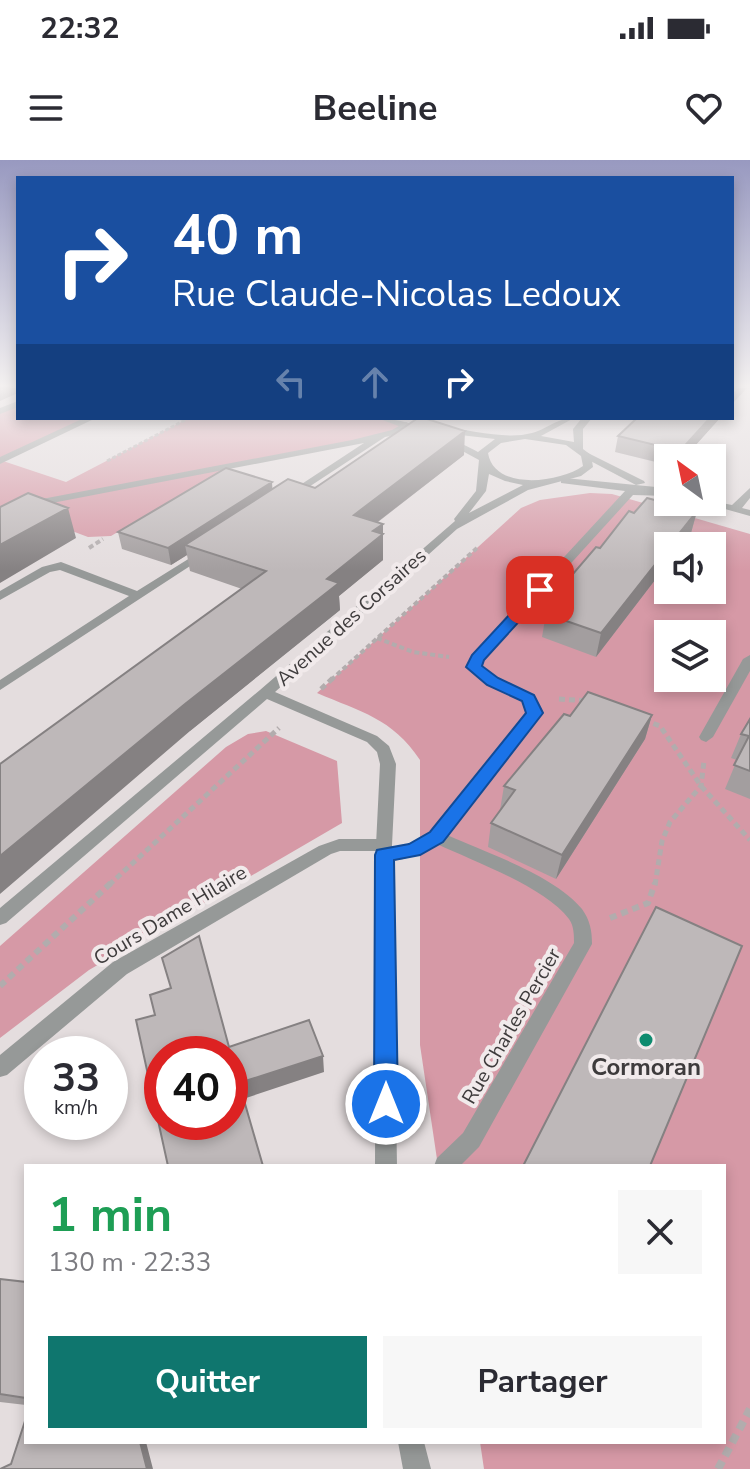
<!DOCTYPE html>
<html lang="fr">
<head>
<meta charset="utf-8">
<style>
  :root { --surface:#fff; --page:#f7f7f7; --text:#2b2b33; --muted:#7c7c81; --accent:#0f766e }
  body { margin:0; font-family:"Nunito Sans",sans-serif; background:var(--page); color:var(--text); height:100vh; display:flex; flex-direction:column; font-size:30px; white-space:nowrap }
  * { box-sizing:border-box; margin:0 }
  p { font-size:26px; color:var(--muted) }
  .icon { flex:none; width:44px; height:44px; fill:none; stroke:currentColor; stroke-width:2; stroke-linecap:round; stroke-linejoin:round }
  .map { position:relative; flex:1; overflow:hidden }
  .drawer { position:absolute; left:24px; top:1004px; width:702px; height:280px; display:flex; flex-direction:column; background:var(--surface); border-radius:0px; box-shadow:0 4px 12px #0003 }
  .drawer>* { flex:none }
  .banner { position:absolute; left:16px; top:16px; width:718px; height:244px; border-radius:0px; box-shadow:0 4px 12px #0003; background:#1a4fa0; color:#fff; overflow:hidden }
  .needle { width:52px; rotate:327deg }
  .fabs { position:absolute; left:654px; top:284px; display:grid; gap:16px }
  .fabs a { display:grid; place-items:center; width:72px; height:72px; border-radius:0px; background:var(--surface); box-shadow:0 4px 12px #0003; font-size:40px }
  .speed { position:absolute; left:24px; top:876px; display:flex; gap:16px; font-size:40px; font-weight:700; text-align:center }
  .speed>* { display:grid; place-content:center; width:104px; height:104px; border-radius:50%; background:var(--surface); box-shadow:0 4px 12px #0003; line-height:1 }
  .speed small { font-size:20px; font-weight:400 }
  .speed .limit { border:12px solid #d22; background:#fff; color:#111 }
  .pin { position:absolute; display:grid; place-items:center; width:68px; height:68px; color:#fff; margin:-34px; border-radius:16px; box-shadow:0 4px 12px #0006 }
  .me { position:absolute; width:88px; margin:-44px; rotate:0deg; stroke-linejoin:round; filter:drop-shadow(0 0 6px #0008) }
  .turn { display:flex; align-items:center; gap:28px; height:168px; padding:0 24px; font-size:36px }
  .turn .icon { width:104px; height:104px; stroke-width:2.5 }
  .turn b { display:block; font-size:56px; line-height:68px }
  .lanes { display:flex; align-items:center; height:76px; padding:0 24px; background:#0003; justify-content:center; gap:40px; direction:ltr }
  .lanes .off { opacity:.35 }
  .round { display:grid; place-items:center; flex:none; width:84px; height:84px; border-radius:0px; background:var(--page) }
  .overview { display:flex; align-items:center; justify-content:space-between; height:136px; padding:0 24px }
  h1 { font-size:48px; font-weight:700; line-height:60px; color:#1e9e55 }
  .primary-button { display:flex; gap:16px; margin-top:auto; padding:16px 24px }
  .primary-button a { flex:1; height:92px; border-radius:0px; background:var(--accent); color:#fff; font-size:32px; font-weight:700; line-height:92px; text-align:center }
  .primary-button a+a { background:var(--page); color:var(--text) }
  .status { display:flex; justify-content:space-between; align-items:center; height:56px; padding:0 40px; background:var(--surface); direction:ltr }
  .status svg { height:22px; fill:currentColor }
  header { display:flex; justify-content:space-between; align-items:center; height:104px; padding:0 24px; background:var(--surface); font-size:36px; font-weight:700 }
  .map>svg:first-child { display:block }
  .green { fill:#d699a6; fill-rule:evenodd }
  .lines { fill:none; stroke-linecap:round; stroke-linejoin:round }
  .path-far4 { stroke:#b2acad; stroke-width:3; stroke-dasharray:4 2; stroke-linecap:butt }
  .path-far3 { stroke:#b2acad; stroke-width:4; stroke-dasharray:5 3; stroke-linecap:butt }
  .path-far2 { stroke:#b2acad; stroke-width:5; stroke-dasharray:6 4; stroke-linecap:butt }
  .path-far1 { stroke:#b2acad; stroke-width:6; stroke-dasharray:7 5; stroke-linecap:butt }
  .path { stroke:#b2acad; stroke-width:8; stroke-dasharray:9 6; stroke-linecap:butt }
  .minor { fill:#969998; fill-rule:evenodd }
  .tertiary { fill:#969998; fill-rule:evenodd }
  .wall { fill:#a39e9f }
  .shaded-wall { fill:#858182 }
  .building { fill:#beb8b9; stroke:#858182; stroke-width:2; fill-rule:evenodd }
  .route { fill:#1a73e8; stroke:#114b97; stroke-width:2 }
  .poi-dot { fill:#0e8b6f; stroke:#f1eaeb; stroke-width:3 }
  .labels { text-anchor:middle; stroke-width:8; stroke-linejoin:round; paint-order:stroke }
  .street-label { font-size:20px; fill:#3e3b3c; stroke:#f1eaeb }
  .near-poi-label { font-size:24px; font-weight:bold; fill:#3e3b3c; stroke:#f1eaeb }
</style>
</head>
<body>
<div class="status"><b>22:32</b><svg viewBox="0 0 49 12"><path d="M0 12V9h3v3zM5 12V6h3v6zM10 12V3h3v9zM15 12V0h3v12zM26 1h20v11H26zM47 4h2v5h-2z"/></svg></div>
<header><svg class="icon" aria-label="menu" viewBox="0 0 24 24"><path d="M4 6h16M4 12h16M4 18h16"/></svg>Beeline<svg class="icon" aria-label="heart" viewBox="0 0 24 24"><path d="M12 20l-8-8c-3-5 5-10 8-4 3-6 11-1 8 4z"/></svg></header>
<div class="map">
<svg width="750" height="1309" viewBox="0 0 750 1309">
  <rect width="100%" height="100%" fill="#e4ddde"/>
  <path class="green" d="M18,244V258H91L3,301L66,322L189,258H397L394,260L406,265L395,272L226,308L111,376L88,377L32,356L0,350V251Z
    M590,333L612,334L750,374V1309H484L480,1282H724V1006H438L420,885V600C392,558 361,552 317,533L521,348L540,340ZM668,386H712V430H668ZM668,474H712V518H668Z
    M266,571L337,601L342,663L89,810L0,878V786L226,587L248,574Z"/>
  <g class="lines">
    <path class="path-far4" d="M107,301L189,258"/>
    <path class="path-far3" d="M89,388L103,379
      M377,478L413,492L449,497
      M331,520L477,388"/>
    <path class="path-far2" d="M321,529L333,518
      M559,539L589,541
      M644,560L660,566L701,626L750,680
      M109,725L279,568
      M655,725L662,681L670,662L701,626L704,601"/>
    <path class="path-far1" d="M610,758L648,743L655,723
      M0,826L111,723"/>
    <path class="path" d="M718,1309L750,1249"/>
    <path class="minor" d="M18,241V247L0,254V248Z
      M84,258H96L0,304V297Z
      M406,262L411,265C403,272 395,275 385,277L289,340L285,339V335L364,283L0,353V347L352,280L392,270Z
      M586,292L644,321L645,323L636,325L583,297L581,295Z
      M565,318L656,327L668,330V336L633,335L483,500L481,506L498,519L534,535L541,553L447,675C487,693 554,715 582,749C590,760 592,771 592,784L479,987L460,1006H434L437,998L463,973L574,783C574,775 574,766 569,759C545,727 473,701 437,684C420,694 398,705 378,699L376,695L378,691H340L331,694L127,814L7,915L0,917V895L113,802L319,686L339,679H384L390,681L391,688L409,684L430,673L527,553L523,541L488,525L469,510L467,507L470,499L625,331L561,323V319Z
      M750,328V338L742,348L750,350V356L700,342L712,341L732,345Z
      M206,388L210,389V393L0,530V520L129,436L60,410L50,412L0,440V431L42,407L61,402L137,431Z
      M750,495V511L713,577L706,582L701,580L699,577L743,499Z"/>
    <path class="tertiary" d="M377,258C407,258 452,278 478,292L495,279L443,273L438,270L443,267C471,270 506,280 532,273C547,269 557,258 574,258L541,276L574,282L573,269L582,258H592L583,269V289L591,295L593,307L581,316L528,330L457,369L275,532L377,576L389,586L396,604L392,685L397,1006H375L376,685L380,604L377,592L367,582L267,539L6,763L0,765V748L260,530L455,361L454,359L476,331L479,300L455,287ZM525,279L566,285L581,296L583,306C559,323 494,331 488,293L501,283ZM489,314L505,321L523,325L469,353L486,331Z
      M398,1282H424L431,1309H403Z"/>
  </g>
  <path class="wall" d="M720,258L684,298H668V305L615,292L618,276Z
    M464,295L378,362L383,364V400L339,436L340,450L190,571L242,429L190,411L187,395L171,405L122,389L118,372L272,329L315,328Z
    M697,351L691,373L596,497L542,477L546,454L558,439L560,429L634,353Z
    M652,555L645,579L556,719L488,687L491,663L500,650L504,626L570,556Z
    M750,559V639L725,629L737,600L731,598L741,574Z
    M0,1119L26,1122V1245L0,1242Z"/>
  <path class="shaded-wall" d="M10,228H18V233L0,241V232Z
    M738,228H747L732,244V234Z
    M710,258H720L684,298H678L680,291Z
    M465,271L464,295L354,380V355Z
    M272,322L273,339L185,385L187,395L171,405L168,388Z
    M68,348L76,378L0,423V385Z
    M697,351L691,373L681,386H669Z
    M383,364V400L339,436L340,450L190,571L0,734V696L327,419L373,371Z
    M668,388V403L596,497L601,473Z
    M652,555L645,579L556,719L562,695Z
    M323,896L324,912L243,939L239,923Z
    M140,1282H146L153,1309H147Z"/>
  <path class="building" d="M0,228H10L0,232Z
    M418,258H424L465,271L354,355L383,364L373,371L383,374L327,419L339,423L185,544L0,696V604L266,411L185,385L288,319L315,328Z
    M637,258H710L680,291L618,276Z
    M226,308L272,322L168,388L118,372Z
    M28,333L68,348L0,385V347Z
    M647,338L697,351L669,386H668V388L601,473L546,454L566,431L560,429L596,387L600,388L629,351L634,353Z
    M588,532L652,555L562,695L491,663L515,630L504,626L564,554L570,556Z
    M750,559V611L734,605L749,576L741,574Z
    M656,747L742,786L650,1006H523Z
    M199,776L229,887L309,860L323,896L239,923L263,1006H168L136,860L155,855L150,835L171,828L162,798ZM162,894H230V962H162Z
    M0,1119L26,1122V1238L0,1234Z
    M26,1258V1282H140L147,1309H0L11,1304Z"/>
  <linearGradient id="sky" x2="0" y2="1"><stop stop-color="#9899c0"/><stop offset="0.55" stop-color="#f3f0f0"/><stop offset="1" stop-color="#f3f0f0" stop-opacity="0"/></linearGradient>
  <rect width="750" height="411" fill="url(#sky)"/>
  <path class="route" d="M540,426L545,427V433L484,500L482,506L498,518L534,535L543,553L443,682L420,695L394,700L398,944L394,952L386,955L377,952L374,944L375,695L377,690L409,684L430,672L526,553L522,541L487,525L466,507L472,495L535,427Z"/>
  <circle class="poi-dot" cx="646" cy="880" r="8"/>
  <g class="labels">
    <g class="street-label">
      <text transform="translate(351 457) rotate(-42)" y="7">Avenue des Corsaires</text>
      <text transform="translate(170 755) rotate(-31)" y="7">Cours Dame Hilaire</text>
      <text transform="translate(511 866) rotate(-60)" y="7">Rue Charles Percier</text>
    </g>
    <g class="near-poi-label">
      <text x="646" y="915">Cormoran</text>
    </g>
  </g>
</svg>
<div class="fabs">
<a><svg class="needle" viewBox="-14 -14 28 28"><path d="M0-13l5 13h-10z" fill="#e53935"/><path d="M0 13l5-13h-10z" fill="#7c7c81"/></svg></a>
<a><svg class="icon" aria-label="sound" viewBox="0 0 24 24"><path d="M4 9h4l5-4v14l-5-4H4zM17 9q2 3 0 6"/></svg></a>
<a><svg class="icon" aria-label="layers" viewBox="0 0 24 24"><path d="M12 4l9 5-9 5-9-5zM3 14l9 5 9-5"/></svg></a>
</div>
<div class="speed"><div>33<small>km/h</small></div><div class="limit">40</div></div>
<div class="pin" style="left:540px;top:430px;background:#d93025"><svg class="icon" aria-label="arrive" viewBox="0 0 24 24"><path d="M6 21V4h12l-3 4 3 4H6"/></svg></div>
<svg class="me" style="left:386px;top:944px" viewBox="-20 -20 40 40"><circle r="17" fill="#1a73e8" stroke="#fff" stroke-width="3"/><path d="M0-11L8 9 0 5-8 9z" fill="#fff"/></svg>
<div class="banner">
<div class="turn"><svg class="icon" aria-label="right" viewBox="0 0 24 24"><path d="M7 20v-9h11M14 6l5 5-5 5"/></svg><div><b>40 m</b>Rue Claude-Nicolas Ledoux</div></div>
<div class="lanes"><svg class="icon off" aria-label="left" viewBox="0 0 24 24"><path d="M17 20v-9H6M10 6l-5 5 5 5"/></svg><svg class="icon off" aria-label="ahead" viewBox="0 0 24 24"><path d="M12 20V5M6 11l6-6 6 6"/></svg><svg class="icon" aria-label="right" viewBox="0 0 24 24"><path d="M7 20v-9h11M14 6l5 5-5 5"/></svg></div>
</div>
<section class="drawer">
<div class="overview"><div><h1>1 min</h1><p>130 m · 22:33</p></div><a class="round"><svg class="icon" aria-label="close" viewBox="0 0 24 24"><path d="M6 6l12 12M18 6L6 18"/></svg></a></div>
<div class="primary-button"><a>Quitter</a><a>Partager</a></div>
</section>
</div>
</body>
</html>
